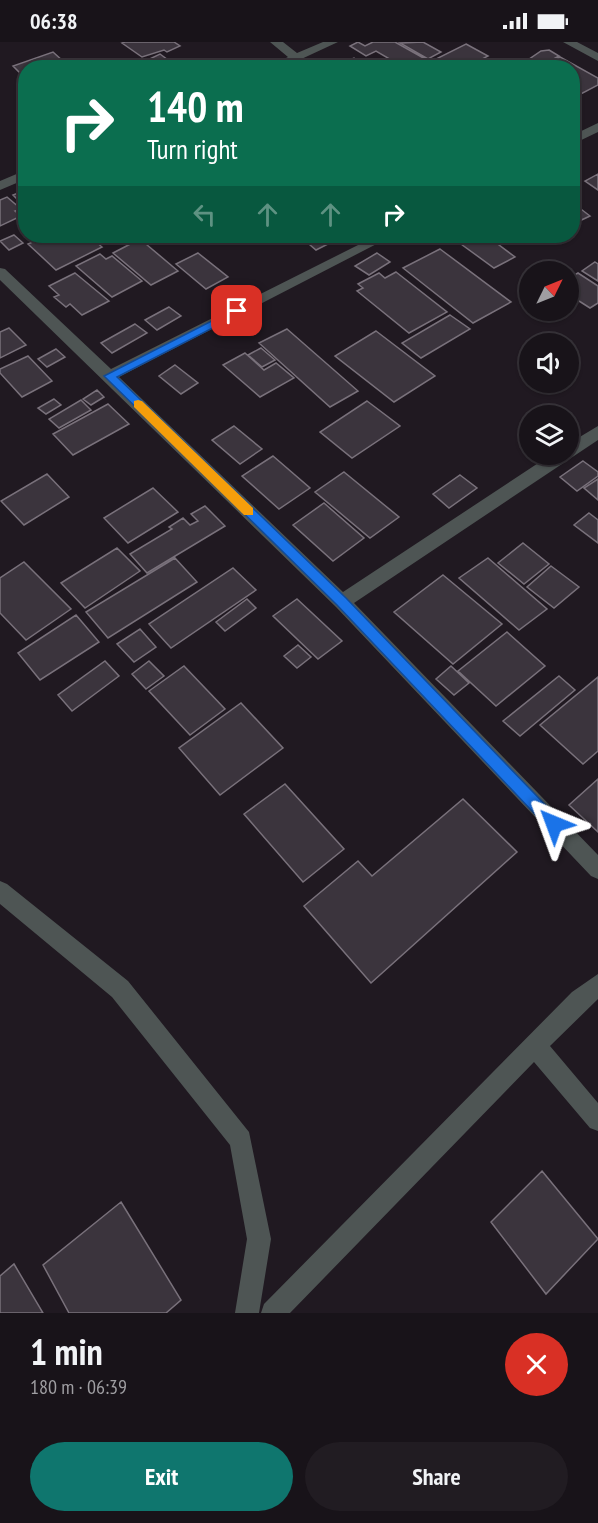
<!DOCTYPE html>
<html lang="en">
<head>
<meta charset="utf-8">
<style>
  :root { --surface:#181319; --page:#211c22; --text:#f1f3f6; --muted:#9f9ea2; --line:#363238; --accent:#0f766e }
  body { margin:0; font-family:"PT Sans Narrow",sans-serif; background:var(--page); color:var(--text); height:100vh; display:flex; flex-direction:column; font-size:22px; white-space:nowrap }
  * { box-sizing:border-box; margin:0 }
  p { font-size:20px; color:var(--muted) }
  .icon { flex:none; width:33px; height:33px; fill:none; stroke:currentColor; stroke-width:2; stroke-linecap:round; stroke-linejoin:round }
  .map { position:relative; height:1271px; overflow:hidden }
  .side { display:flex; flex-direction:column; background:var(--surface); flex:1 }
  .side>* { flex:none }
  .hud { position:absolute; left:18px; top:18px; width:562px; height:183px; border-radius:24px; box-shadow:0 2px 4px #0004,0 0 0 2px var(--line); background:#0b6e4f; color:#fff; overflow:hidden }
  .needle { width:39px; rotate:47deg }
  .tools { position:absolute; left:519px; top:219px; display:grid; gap:12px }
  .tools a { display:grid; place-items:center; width:60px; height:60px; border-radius:50%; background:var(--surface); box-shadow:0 2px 4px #0004,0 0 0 2px var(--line); font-size:30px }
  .pin { position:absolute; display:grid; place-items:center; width:51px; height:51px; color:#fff; margin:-26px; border-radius:12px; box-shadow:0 3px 9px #0006 }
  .me { position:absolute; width:66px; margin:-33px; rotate:316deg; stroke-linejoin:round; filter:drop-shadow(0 0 4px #0008) }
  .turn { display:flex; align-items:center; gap:21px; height:126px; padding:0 30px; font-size:27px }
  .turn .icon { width:78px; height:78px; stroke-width:2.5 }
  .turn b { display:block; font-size:42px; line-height:51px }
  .lanes { display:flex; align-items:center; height:57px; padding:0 30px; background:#0003; justify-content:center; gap:30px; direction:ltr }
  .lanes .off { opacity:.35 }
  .round { display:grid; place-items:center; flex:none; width:63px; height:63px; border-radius:32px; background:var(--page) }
  .head { display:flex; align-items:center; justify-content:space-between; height:102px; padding:0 30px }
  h1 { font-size:36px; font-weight:700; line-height:45px }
  .primary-button { display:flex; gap:12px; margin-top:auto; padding:12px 30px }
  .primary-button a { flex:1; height:69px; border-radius:36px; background:var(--accent); color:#fff; font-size:24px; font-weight:700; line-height:69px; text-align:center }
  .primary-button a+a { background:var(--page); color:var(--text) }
  .status { display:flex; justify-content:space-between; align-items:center; height:42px; padding:0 30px; background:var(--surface); direction:ltr }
  .status svg { height:16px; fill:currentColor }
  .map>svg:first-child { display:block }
  .building { fill:#3b343d; stroke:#79717b; stroke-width:1.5 }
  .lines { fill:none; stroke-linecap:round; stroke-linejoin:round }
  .minor { fill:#4e5554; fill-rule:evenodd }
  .route { fill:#1a73e8; stroke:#114b97; stroke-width:1.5 }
  .slow { fill:#f59e0b }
</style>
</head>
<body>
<div class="status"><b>06:38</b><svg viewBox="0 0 49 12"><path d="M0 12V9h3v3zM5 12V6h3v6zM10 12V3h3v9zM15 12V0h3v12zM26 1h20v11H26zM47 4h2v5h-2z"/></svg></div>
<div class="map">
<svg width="598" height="1271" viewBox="0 0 598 1271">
  <rect width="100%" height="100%" fill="#201921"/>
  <path class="building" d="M125,0H174L180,4L167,10L164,8L142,15L122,1Z
    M358,0L365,4L373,0H395L436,23L431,26H405L376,9L366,14L350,4Z
    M423,0L441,10L428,17L400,1Z
    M466,2L488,14L484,16L493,21L485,26H454L438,16Z
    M549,8L559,14L537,26L525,20L541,9Z
    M53,10L64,20L50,26H26L24,35L13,24Z
    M160,12L179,26H152L143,20Z
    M560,15L598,36V43L579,53L573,50V26H540Z
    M354,16L368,26H331Z
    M598,132V148L585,139Z
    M26,148V166L13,153Z
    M7,155L21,167L15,169L21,174L0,184V158Z
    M573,161L590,174L573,182Z
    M14,193L23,201L9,208L0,199Z
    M47,194H89L102,205L56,228L28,202Z
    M97,194H123L106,202Z
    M307,194H338L335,195L338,197L316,208L302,196Z
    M461,194H487L515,215L494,226L454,197Z
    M140,197L178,229L151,243L113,211Z
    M440,207L511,260L473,281L403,226Z
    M198,211L228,235L206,247L176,222Z
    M377,211L390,220L369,233L355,224Z
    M100,212L106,217L112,214L142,239L112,255L76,224Z
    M595,220L598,222V239L582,229Z
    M396,230L447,270L409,291L357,249L363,246L358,242L379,231L385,236Z
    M75,231L109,259L82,273L70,262L66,265L54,255L59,253L49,244Z
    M578,231L598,244V261L590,266L568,252V237Z
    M169,265L181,274L157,288L145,278Z
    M450,273L470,287L421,316L402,301Z
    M135,282L147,291L112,311L101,301Z
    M9,286L26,303L0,316V290Z
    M287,287L358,349L330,365L259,301Z
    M376,289L435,334L394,360L335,314Z
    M261,306L275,318L262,325L248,313Z
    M56,307L65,315L47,325L38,317Z
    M245,311L264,328L276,321L294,336L260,355L223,323Z
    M28,314L52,339L22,355L0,331V327Z
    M175,323L198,341L181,352L159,334Z
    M97,348L104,355L91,363L83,357Z
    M54,357L61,363L46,372L38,366Z
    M81,358L91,368L59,386L49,377Z
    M367,359L400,384L352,416L320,390Z
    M108,362L129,382L73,413L53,392Z
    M234,384L262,407L240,422L212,398Z
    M273,414L310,446L279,467L242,434Z
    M583,419L598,430V434L577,449L560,435Z
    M344,430L399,475L370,496L315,450Z
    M47,432L69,455L24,483L1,459Z
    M460,433L477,446L449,466L433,452Z
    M598,437V458L584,446Z
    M153,446L178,470L128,501L104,476Z
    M324,461L364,496L333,519L293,483Z
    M205,464L225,484L147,531L130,512L172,487L169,485L183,476L190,483L198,479L191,472Z
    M589,471L598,478V501L574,483Z
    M523,501L549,522L524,542L498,521Z
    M117,506L140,529L85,566L61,541Z
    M175,516L197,540L108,596L86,570Z
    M488,516L547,567L519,588L459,536Z
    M24,520L71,567L26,598L0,571V536Z
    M551,524L579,545L554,566L527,545Z
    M233,526L256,548L171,606L149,582Z
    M443,533L502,582L453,622L394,570Z
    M247,557L256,566L225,589L216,580Z
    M297,557L342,599L318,617L273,574Z
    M76,573L99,600L40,638L18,611Z
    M140,587L156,605L134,620L117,602Z
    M507,590L545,624L496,664L458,629Z
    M298,603L311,615L297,626L284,614Z
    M105,619L119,634L72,669L58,653Z
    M149,619L164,634L146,647L132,632Z
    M184,624L225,667L190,693L149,649Z
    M451,624L469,641L454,653L436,637Z
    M559,634L575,648L520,694L503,679Z
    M598,635V709L583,722L540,683Z
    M241,661L283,706L220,753L179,706Z
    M598,737V790L569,763Z
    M285,742L344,807L303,840L244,772Z
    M463,757L517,810L371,941L304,864L358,819L372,834Z
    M542,1129L598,1197L546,1252L491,1180Z
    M121,1160L181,1258L166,1271H69L43,1223Z
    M14,1222L43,1271H0V1234Z"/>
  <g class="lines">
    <path class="minor" d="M270,0H283L297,11L323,0H338L282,26H266L288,15Z
      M563,0H577L598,11V19Z
      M598,81V90L573,102V93Z
      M26,128V137L0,148V139Z
      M376,194H392L119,335L343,550L552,412H568V402L598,384V398L354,561L598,813V837L591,834L336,565L0,238V226L5,227L111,327Z
      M0,839L7,842L128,939L249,1090L271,1197L259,1271H235L247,1197L230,1103L112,955L0,862Z
      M598,932V957L550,1004L598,1061V1089L590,1086L534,1020L290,1271H261L264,1262L572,950Z"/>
  </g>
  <path class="route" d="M237,266L242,269L240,272L117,335L346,556L559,777L561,782L559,787L554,789L549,787L337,563L104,334Z"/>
  <path class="slow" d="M138,358L142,359L253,466V473H244L134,365V359Z"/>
</svg>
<div class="tools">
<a><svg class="needle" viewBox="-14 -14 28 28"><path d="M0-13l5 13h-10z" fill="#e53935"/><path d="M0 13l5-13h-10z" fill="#9f9ea2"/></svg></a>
<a><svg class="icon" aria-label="sound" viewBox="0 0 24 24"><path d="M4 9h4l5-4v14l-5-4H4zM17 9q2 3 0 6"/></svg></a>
<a><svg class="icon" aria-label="layers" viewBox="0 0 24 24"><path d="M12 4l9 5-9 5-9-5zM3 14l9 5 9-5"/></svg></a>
</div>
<div class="pin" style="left:237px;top:269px;background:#d93025"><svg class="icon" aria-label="arrive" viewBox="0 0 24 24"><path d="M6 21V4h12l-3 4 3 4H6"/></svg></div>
<svg class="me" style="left:554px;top:782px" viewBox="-20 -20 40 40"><path d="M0-17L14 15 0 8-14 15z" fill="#1a73e8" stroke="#fff" stroke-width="4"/></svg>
<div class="hud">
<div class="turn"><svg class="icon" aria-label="right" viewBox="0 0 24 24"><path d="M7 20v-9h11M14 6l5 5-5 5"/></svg><div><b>140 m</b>Turn right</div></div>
<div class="lanes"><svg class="icon off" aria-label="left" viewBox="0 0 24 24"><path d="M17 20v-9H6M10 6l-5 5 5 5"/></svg><svg class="icon off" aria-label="ahead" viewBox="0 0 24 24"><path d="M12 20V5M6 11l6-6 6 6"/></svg><svg class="icon off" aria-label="ahead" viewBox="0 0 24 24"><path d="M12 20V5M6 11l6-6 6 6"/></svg><svg class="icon" aria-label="right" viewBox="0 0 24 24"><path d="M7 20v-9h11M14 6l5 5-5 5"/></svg></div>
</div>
</div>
<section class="side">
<div class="head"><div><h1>1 min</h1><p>180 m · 06:39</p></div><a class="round" style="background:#d93025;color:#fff"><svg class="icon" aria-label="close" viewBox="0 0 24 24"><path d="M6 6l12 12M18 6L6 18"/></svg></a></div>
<div class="primary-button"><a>Exit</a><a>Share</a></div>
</section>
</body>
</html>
